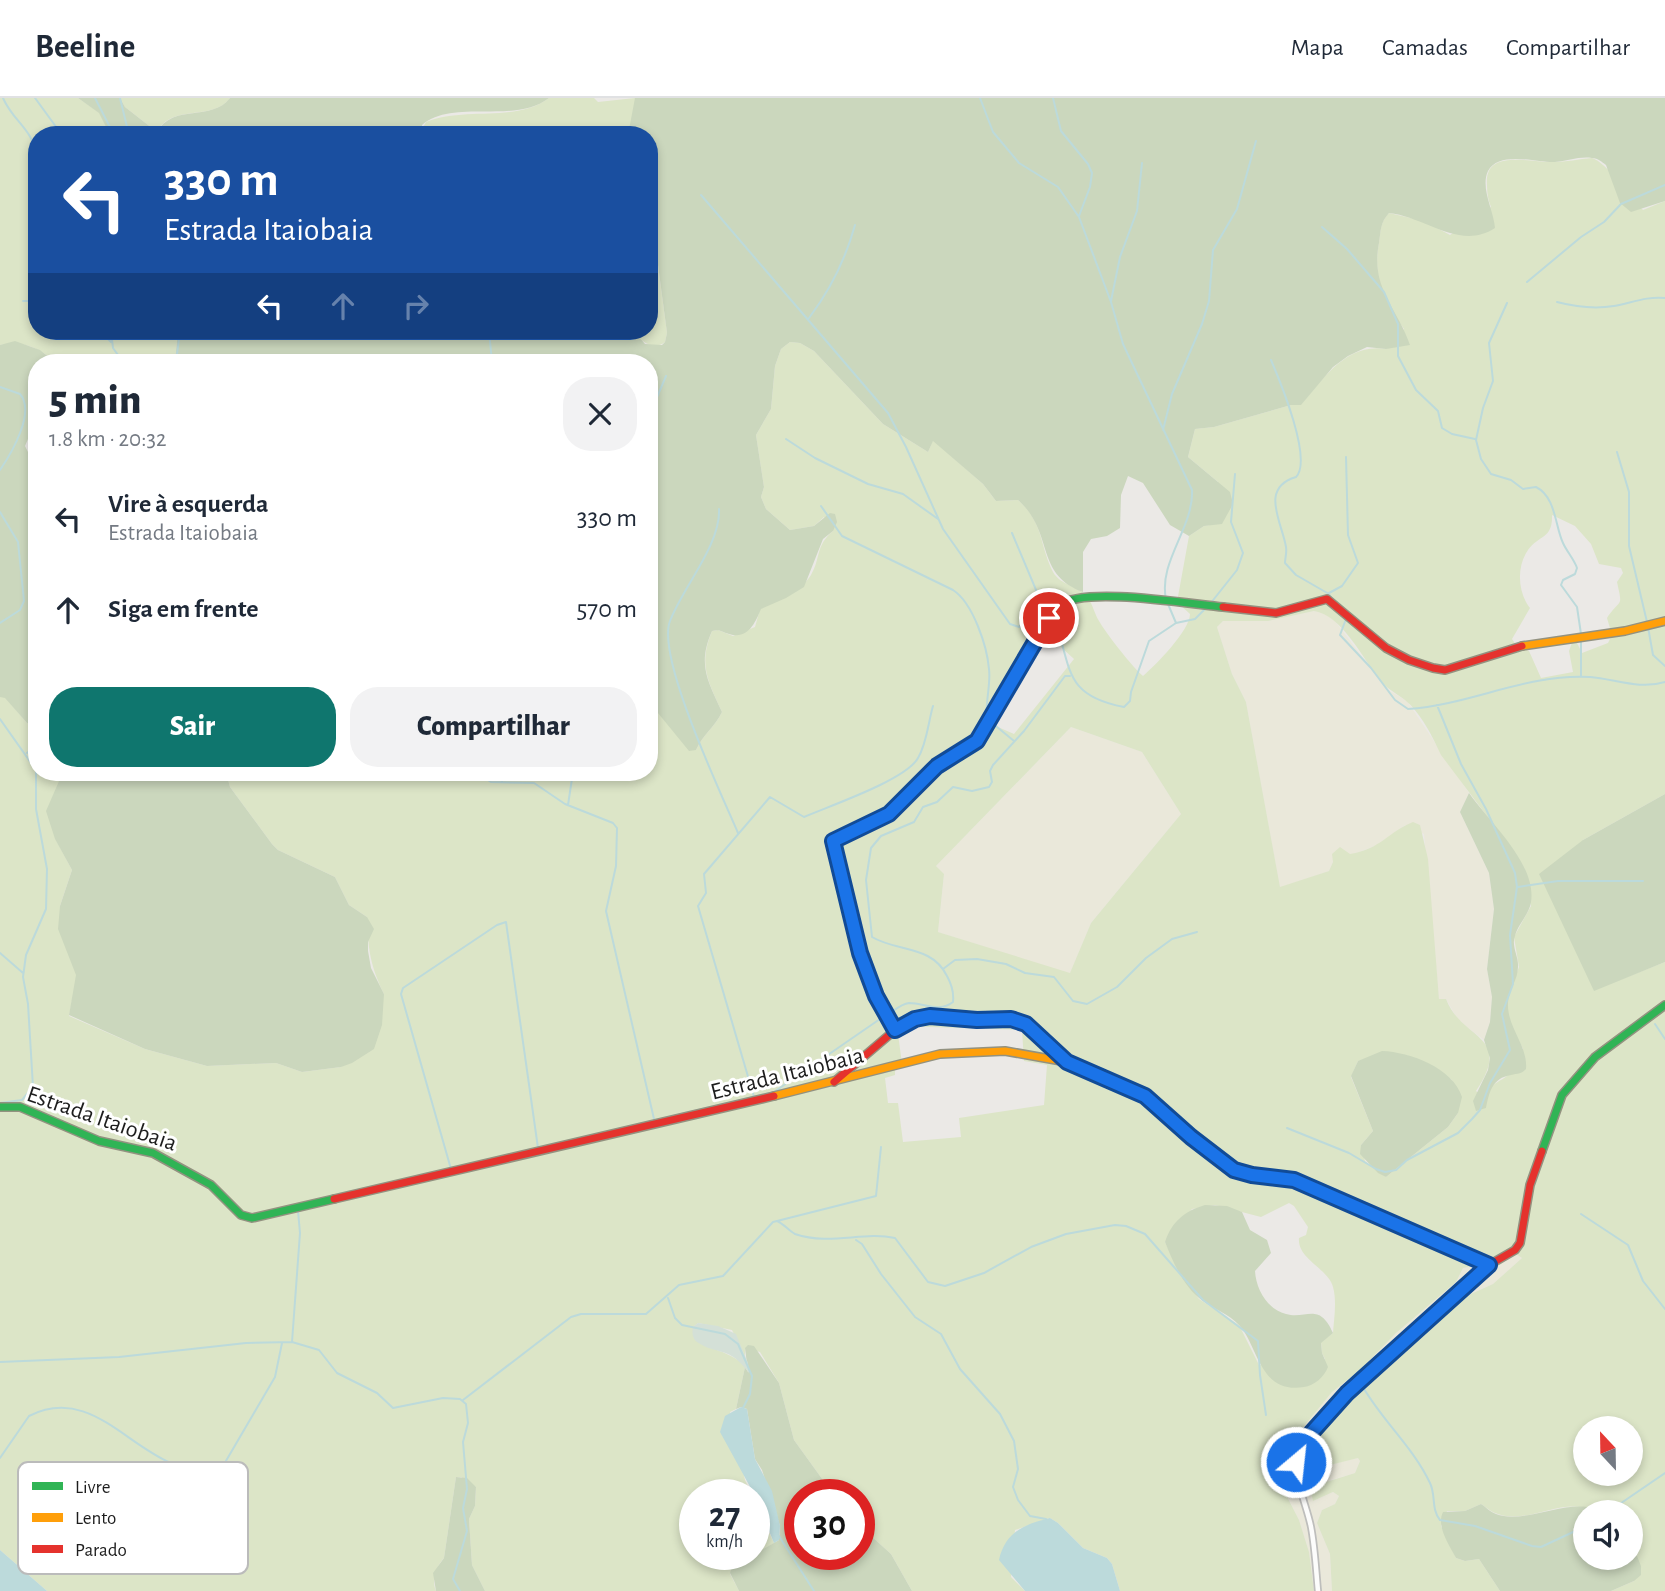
<!DOCTYPE html>
<html lang="pt">
<head>
<meta charset="utf-8">
<style>
  :root { --surface:#fff; --page:#f2f2f3; --text:#1f2937; --muted:#747a83; --line:#e0e1e3; --accent:#0f766e }
  body { margin:0; font-family:"Alegreya Sans",sans-serif; background:var(--page); color:var(--text); height:100vh; display:flex; flex-direction:column; font-size:26px; white-space:nowrap }
  * { box-sizing:border-box; margin:0 }
  p { font-size:23px; color:var(--muted) }
  .icon { flex:none; width:38px; height:38px; fill:none; stroke:currentColor; stroke-width:2; stroke-linecap:round; stroke-linejoin:round }
  .map { position:relative; flex:1; overflow:hidden }
  .panel { position:absolute; left:28px; top:256px; width:630px; height:427px; display:flex; flex-direction:column; background:var(--surface); border-radius:28px; box-shadow:0 4px 10px #0003 }
  .panel>* { flex:none }
  .banner { position:absolute; left:28px; top:28px; width:630px; height:214px; border-radius:28px; box-shadow:0 4px 10px #0003; background:#1a4fa0; color:#fff; overflow:hidden }
  .needle { width:46px; rotate:338deg }
  .controls { position:absolute; left:1573px; top:1318px; display:grid; gap:14px }
  .controls a { display:grid; place-items:center; width:70px; height:70px; border-radius:50%; background:var(--surface); box-shadow:0 4px 10px #0003; font-size:35px }
  .speed { position:absolute; left:679px; top:1381px; display:flex; gap:14px; font-size:35px; font-weight:700; text-align:center }
  .speed>* { display:grid; place-content:center; width:91px; height:91px; border-radius:50%; background:var(--surface); box-shadow:0 4px 10px #0003; line-height:1 }
  .speed small { font-size:18px; font-weight:400 }
  .speed .limit { border:10px solid #d22; background:#fff; color:#111 }
  .pin { position:absolute; display:grid; place-items:center; width:60px; height:60px; color:#fff; margin:-30px; border:4px solid #fff; border-radius:50%; box-shadow:0 2px 7px #0007 }
  .me { position:absolute; width:77px; margin:-38px; rotate:28deg; stroke-linejoin:round; filter:drop-shadow(0 0 5px #0008) }
  .turn { display:flex; align-items:center; gap:24px; height:147px; padding:0 21px; font-size:32px }
  .turn .icon { width:91px; height:91px; stroke-width:2.5 }
  .turn b { display:block; font-size:49px; line-height:60px }
  .lanes { display:flex; align-items:center; height:66px; padding:0 21px; background:#0003; justify-content:center; gap:35px; direction:ltr }
  .lanes .off { opacity:.35 }
  .round { display:grid; place-items:center; flex:none; width:74px; height:74px; border-radius:28px; background:var(--page) }
  .summary { display:flex; align-items:center; justify-content:space-between; height:119px; padding:0 21px }
  h1 { font-size:42px; font-weight:800; line-height:52px }
  .cta { display:flex; gap:14px; margin-top:auto; padding:14px 21px }
  .cta a { flex:1; height:80px; border-radius:28px; background:var(--accent); color:#fff; font-size:28px; font-weight:800; line-height:80px; text-align:center }
  .cta a+a { background:var(--page); color:var(--text) }
  ul { padding:0; list-style:none }
  li { display:flex; align-items:center; gap:21px; height:91px; padding:0 21px }
  li div { flex:1 }
  li b { display:block; font-size:26px }
  li em { font-style:normal }
  header { display:flex; align-items:center; gap:42px; box-sizing:border-box; height:98px; padding:0 35px; background:var(--surface); border-bottom:2px solid var(--line) }
  header strong { font-size:33px }
  nav { display:flex; gap:38px; margin-inline-start:auto; font-size:24px }
  .map>svg:first-child { display:block }
  .farmland { fill:#eae8da }
  .grass { fill:#dce5c7; fill-rule:evenodd }
  .forest { fill:#cbd7bd }
  .wetland { fill:#d4e0d7 }
  .water { fill:#bcdadb }
  .lines { fill:none; stroke-linecap:round; stroke-linejoin:round }
  .stream { stroke:#bcdadb; stroke-width:2 }
  .street-casing { stroke:#bebebc; stroke-width:8 }
  .fast-casing { stroke:#939280; stroke-width:10 }
  .slow-casing { stroke:#939280; stroke-width:10 }
  .jam-casing { stroke:#939280; stroke-width:10 }
  .street { stroke:#fcfcfb; stroke-width:4.5 }
  .fast { stroke:#30b455; stroke-width:7 }
  .slow { stroke:#ff9f0a; stroke-width:7 }
  .jam { stroke:#e5322d; stroke-width:7 }
  .route-casing { stroke:#114b97; stroke-width:18 }
  .route { stroke:#1a73e8; stroke-width:12 }
  .labels { text-anchor:middle; stroke-width:6; stroke-linejoin:round; paint-order:stroke }
  .street-label { font-size:24px; fill:#1d1d1d; stroke:#fff }
  .key { fill:#fff; stroke:#bbb; stroke-width:2 }
  .key-label { font-size:19px; fill:#1d1d1d }
</style>
</head>
<body>
<header>
<strong>Beeline</strong>
<nav><a>Mapa</a><a>Camadas</a><a>Compartilhar</a></nav>
</header>
<div class="map">
<svg width="1665" height="1493" viewBox="0 0 1665 1493">
  <rect width="100%" height="100%" fill="#ebe9e6"/>
  <path class="farmland" d="M1314,513L1324,514L1335,523L1379,581L1390,593L1407,603L1469,695L1460,714L1489,775L1494,811L1487,871L1492,899L1490,924L1484,942L1458,922L1446,901H1439L1424,736L1405,727L1385,744L1333,764L1329,773L1280,790L1246,604L1232,576L1217,529L1223,523H1268Z
    M1071,629L1142,654L1181,716L1091,825L1070,876L938,834L944,777L936,768Z
    M1512,1153L1522,1160L1493,1186L1463,1199L1397,1254L1314,1335L1306,1382L1318,1370L1352,1361L1358,1360L1360,1363L1355,1375L1331,1382L1313,1403L1333,1394L1339,1398L1335,1406L1322,1412L1317,1425L1330,1456L1332,1493H1314L1309,1454L1299,1422L1282,1389V1377L1287,1363L1276,1346L1280,1338L1292,1332H1300L1332,1294L1359,1273L1396,1235L1456,1184L1463,1170L1499,1168Z"/>
  <path class="grass" d="M0,0H78L100,15L110,37H37V233H178L175,264H55C40,249 20,242 0,247Z
    M120,0H230C212,24 172,5 157,34L125,9Z
    M549,0H594L598,4L635,0L637,4L628,37H501L500,34L489,37H423L421,33L426,24C464,8 517,25 549,0Z
    M1592,60C1607,65 1630,98 1643,112L1665,103V696L1583,742L1594,892L1665,864V1493H1611L1634,1483L1636,1453L1631,1443V1414L1625,1410L1613,1414H1589V1411C1559,1400 1525,1428 1495,1415C1490,1413 1486,1409 1481,1406L1465,1413H1447L1441,1428L1456,1460L1465,1463L1479,1461L1500,1493H1332L1330,1456L1317,1425L1322,1412L1335,1406L1339,1398L1333,1394L1313,1403L1311,1395L1323,1385L1355,1375L1360,1363L1358,1360L1318,1370L1302,1383L1298,1379V1356L1330,1317L1464,1199L1493,1186L1522,1160L1513,1154C1492,1180 1487,1165 1463,1170L1456,1184L1396,1235L1359,1273L1332,1294L1300,1333C1287,1331 1282,1335 1276,1346L1278,1351L1287,1358L1282,1377V1389L1299,1422L1309,1454L1314,1493H1120L1112,1466L1107,1460L1083,1450L1058,1425L1050,1420L1015,1432L1011,1479L1025,1493H912L891,1456L859,1427V1396H833L794,1342L779,1285L760,1254L745,1250V1258L732,1232L698,1225L693,1229C692,1253 731,1249 745,1269L736,1311L730,1314L745,1382L752,1396H695V1456H754V1401L774,1445L732,1470L730,1476L739,1493H485L472,1467L469,1421L475,1408L476,1389L461,1379H456L444,1460C436,1469 431,1481 436,1493H47L0,1452V599H5L27,625L37,626V674H63L55,740L72,772L60,808L77,877L69,918L145,951L207,968L276,965L302,974L341,969L384,896C370,867 368,851 367,819L349,807L335,779L278,752L272,746L230,689L226,674H649V604L696,652C703,636 715,629 722,614C708,583 698,567 712,533L718,532L733,538L755,529L760,511C778,501 799,496 811,477C821,460 815,448 833,433L824,419L814,428L790,432L766,411L761,399L764,389L756,337L771,311L775,268L781,251L790,244L800,245L814,253L883,326L928,354L933,342L983,386L996,403L1018,402C1044,425 1039,446 1053,474C1061,488 1078,487 1087,499C1093,506 1094,515 1099,523C1105,534 1134,571 1143,578C1156,567 1190,532 1190,516L1177,504L1189,438L1204,428L1222,425L1218,384L1188,359L1195,331L1214,329L1291,307L1301,306C1323,281 1347,244 1386,251L1404,231C1385,203 1372,179 1379,145C1381,131 1380,125 1389,115L1424,123L1450,137L1491,109C1488,102 1487,95 1487,87C1484,50 1530,65 1553,64C1566,64 1579,61 1592,60ZM1552,417L1575,428L1591,446L1599,466L1621,470L1623,475L1617,484C1623,511 1621,499 1607,520L1612,537L1608,545L1582,555L1574,539L1569,553L1573,574L1541,580L1529,553L1516,547L1512,541L1530,510C1518,495 1516,469 1528,452C1539,437 1553,441 1552,417ZM1314,513C1342,517 1363,561 1380,582C1387,591 1396,595 1405,602C1420,614 1433,639 1441,657L1517,758L1531,808L1514,839L1519,869L1507,902L1508,922L1523,951C1519,958 1515,971 1508,977C1499,985 1487,986 1487,1002L1476,993C1514,936 1462,943 1446,901H1439L1428,761L1420,727L1413,724C1388,734 1381,751 1350,756L1340,749L1332,756L1333,764L1329,773L1280,789L1246,604L1232,576L1217,529L1223,523H1268ZM1038,528L1074,561L1014,636L991,626ZM1071,629L1142,654L1181,716L1091,825L1070,875L938,834L944,776L936,768ZM897,928L1022,932L1024,963L1047,967L1044,1007L959,1020L961,1039L903,1044L898,1005H888L885,980L895,977V968L902,966ZM1406,957L1436,970L1452,982L1458,1015L1448,1029L1386,1079L1365,1063L1361,1047L1373,1033L1351,979L1358,963ZM1289,1105L1294,1108L1308,1129L1306,1137L1299,1140C1297,1161 1328,1170 1333,1189C1337,1203 1334,1221 1333,1235L1321,1244L1322,1255L1325,1261L1259,1267L1239,1227L1199,1201L1181,1178L1165,1144L1192,1111L1215,1107L1261,1119ZM1586,1330H1631V1376H1586Z
    M649,130L658,167L667,235L665,244C653,253 641,244 634,233H649Z"/>
  <path class="forest" d="M78,0H120L125,9L157,34C173,5 212,24 230,0H549C514,27 453,0 422,27L423,37H110L99,15Z
    M635,0H1665V103L1631,114L1620,105L1606,67C1602,64 1598,60 1592,60C1580,58 1567,63 1555,64C1537,65 1499,52 1488,73C1480,90 1494,113 1495,130C1460,153 1426,119 1389,115C1380,125 1381,132 1379,145C1370,190 1397,209 1410,247L1386,251L1367,249L1348,258L1333,269L1301,307H1291L1214,329L1195,331L1188,359L1230,394L1233,406L1222,426L1204,428L1189,438L1170,427L1143,385L1128,378L1121,397L1120,430L1107,438L1091,441L1083,454V494C1034,476 1055,435 1018,402L996,403L983,386L933,343L928,354L883,326L814,253L800,245L790,244L781,251L775,268L771,311L756,337L764,389L761,399L766,411L790,432L814,428L830,415L835,416L837,424L833,433L823,441L804,489L786,500L761,511C755,525 748,542 729,536C721,534 720,531 712,533C697,567 708,583 722,614C715,629 703,636 696,652L689,653L649,604V264H175L178,233H634L645,246L662,247L665,244L667,235L658,167L649,130V37H628Z
    M15,243L40,252L55,264H37V333L28,341L25,348L30,358L37,363V626L27,625L5,600L0,599V247Z
    M63,674H226L230,689L272,746L278,752L335,779L349,807L367,819L374,831L368,844V853L371,870L384,896L382,927L374,951L352,965L341,969L302,974L276,965L207,968L145,951L69,917L76,877L58,831L60,808L72,772L55,741L46,713Z
    M1469,695C1490,725 1537,766 1531,804C1529,817 1518,826 1515,838C1511,848 1519,859 1518,869C1518,882 1508,893 1508,905C1507,930 1528,947 1526,971C1520,977 1518,975 1511,977C1492,980 1489,995 1486,1010L1476,1013L1473,1003L1488,972L1490,960L1484,942L1490,924L1492,899L1487,871L1494,811L1489,775L1460,714Z
    M1665,696V864L1594,893L1539,776L1583,742Z
    M1382,953C1410,954 1453,970 1462,999L1458,1015L1448,1029L1386,1079L1378,1075L1360,1056L1361,1047L1373,1033L1351,978L1358,963Z
    M1205,1107L1227,1108L1242,1114L1250,1132L1267,1142L1271,1155L1255,1173C1256,1191 1267,1211 1286,1216C1306,1222 1319,1203 1333,1235L1321,1245L1322,1255L1328,1269C1324,1279 1314,1288 1304,1289C1259,1296 1259,1249 1239,1227C1229,1216 1214,1211 1203,1203C1184,1190 1173,1164 1165,1144C1172,1123 1185,1113 1205,1107Z
    M748,1247L754,1248L779,1285L794,1342L833,1396H800V1456H859V1427L891,1456L912,1493H739L730,1475L732,1469L779,1442L780,1428L762,1372L755,1361L747,1311L741,1309L736,1311L745,1269L748,1274L745,1250Z
    M456,1379L467,1380L476,1389L475,1408L469,1421L472,1467L485,1493H436L433,1475L444,1460Z
    M1481,1406C1486,1409 1490,1414 1496,1416C1521,1426 1559,1405 1587,1409L1589,1414H1586L1585,1422L1573,1431L1576,1434L1585,1431L1586,1460H1631V1443L1641,1468V1477L1634,1483L1611,1493H1500L1479,1461L1465,1463L1456,1460C1449,1447 1436,1428 1443,1414L1465,1413Z"/>
  <path class="wetland" d="M698,1225L718,1228L736,1236L748,1265L749,1275C729,1247 718,1258 697,1244C692,1240 692,1234 693,1229Z"/>
  <path class="water" d="M741,1309L747,1311L755,1361L772,1393L780,1428L779,1442L774,1445L754,1396L720,1334L725,1318Z
    M1050,1420L1058,1425L1083,1450L1107,1460L1112,1466L1120,1493H1025L999,1462C1005,1434 1025,1426 1050,1420Z
    M0,1452L47,1493H0Z"/>
  <g class="lines">
    <path class="stream" d="M3,0C14,25 34,31 37,61
      M35,0L62,37
      M95,0L114,37
      M120,0L129,37
      M980,0L993,34L1019,65L1058,89L1079,119L1111,204L1123,246L1192,392C1194,429 1158,464 1166,501
      M1053,0L1061,33L1088,66L1092,75L1090,89L1079,118
      M701,97L888,315L906,349L943,431L1010,526L1019,529L1042,506
      M1322,129L1347,151L1384,194L1398,226V258L1416,292L1438,313L1442,330L1452,336L1475,341
      M1527,184L1581,139L1604,124L1621,106L1665,87
      M23,203H37
      M1111,203L1120,159L1137,113L1142,65
      M1557,204C1576,209 1595,211 1614,208C1631,205 1647,198 1665,200
      M1507,205L1489,245L1493,283L1483,310L1476,342L1481,361L1491,376L1511,382L1523,391L1536,389C1556,399 1555,428 1563,445C1567,454 1574,461 1577,470L1575,476L1563,482L1561,487L1577,509L1581,536
      M809,220C831,191 845,163 855,127
      M100,233L111,244
      M111,233L113,250L123,264
      M489,233L492,264
      M1271,262C1280,283 1313,362 1296,379C1259,390 1282,424 1286,449C1287,455 1285,460 1285,465L1296,477L1329,496L1332,501
      M176,264L180,233
      M0,289L20,296C36,314 11,356 0,372
      M649,318L666,278
      M1163,332L1172,296L1202,226L1209,203L1213,152L1237,111L1256,43
      M786,341L815,360L868,386L903,396L938,421
      M1617,354L1629,394V448L1647,524
      M821,408L842,438L953,492C973,505 987,548 989,571C991,587 985,604 987,621
      M719,411C721,446 683,489 670,523C656,559 721,695 738,735
      M0,414L18,444L24,503L20,512L0,525
      M1012,435L1042,506L1051,514
      M1329,495L1342,488L1358,465L1348,437L1346,359
      M1168,506L1176,525
      M1210,506L1237,472L1243,455L1231,424L1235,376
      M1054,519C1072,569 1062,597 1124,609L1130,603L1131,594L1149,543L1176,525L1195,521L1206,510
      M1346,521L1340,537L1371,570L1395,602L1408,611C1470,607 1528,575 1590,579C1615,581 1640,592 1665,584
      M1648,529L1653,557L1665,568
      M1581,542V578
      M0,621L36,672V711L47,771L46,811L26,857L23,879L28,906L33,989L22,1002L0,1005
      M991,624L1014,643
      M27,655L37,647
      M475,674L491,684L534,685L565,706L613,725L617,730L616,768L606,813L654,1021
      M499,674L502,683
      M568,707L573,674
      M1518,789L1558,783H1643
      M0,855L23,875
      M943,871L955,862L977,861L1006,866L1025,875L1054,879L1073,903L1087,906L1117,889L1146,860L1172,841L1197,834
      M1655,926L1665,941
      M754,999L698,808L706,795L704,776L770,699L804,719C829,708 906,682 918,660C927,645 928,625 933,608
      M1287,1030L1349,1055L1376,1071L1385,1074L1396,1072L1407,1062L1458,1035L1472,1021L1480,1012L1490,985L1510,952L1502,916L1513,886L1510,837L1517,789L1515,775L1486,711L1461,666L1437,607
      M560,1045L774,994L880,921C890,917 899,906 909,905C925,905 939,915 953,904C954,895 952,887 947,878C932,847 897,854 872,839L866,782L871,750L881,738L914,724L923,709L937,704L953,689L972,693L989,689L992,684L990,673L993,667L1024,633L1065,578H1070
      M451,1071L401,896L403,890L497,827L506,824L538,1050
      M1581,1116L1628,1147L1643,1183L1665,1211
      M777,1123C784,1126 789,1133 795,1136C830,1148 863,1133 895,1140L928,1184L945,1188L984,1175L1031,1149L1066,1136L1115,1127L1126,1128L1145,1136L1203,1202L1258,1243L1260,1277L1266,1317
      M856,1142L862,1146L881,1176L915,1219L941,1236L960,1271L1000,1316L1014,1343L1018,1371L1013,1389L1018,1402L1030,1418L1046,1421
      M668,1200L675,1220L682,1227L725,1236L738,1246L752,1278L750,1296L742,1312
      M292,1244L300,1135L298,1113
      M0,1264L119,1259L246,1245L292,1244L319,1252L337,1275L377,1295L393,1310L443,1300L460,1301L466,1306L468,1325L463,1344L467,1391L463,1410L467,1433L453,1481L460,1493
      M1360,1284C1380,1321 1412,1347 1430,1385C1436,1397 1431,1411 1440,1422L1475,1428L1532,1448L1541,1449L1586,1428
      M463,1302L571,1219L581,1216H646L679,1187L723,1178L773,1124L876,1098L881,1049
      M0,1360L29,1318C104,1280 143,1386 219,1371L223,1368L275,1279L282,1245
      M1608,1414L1665,1375
      M779,1438L814,1493"/>
    <g class="street-casing">
      <path id="street" d="M1318,1493C1316,1472 1315,1450 1311,1429C1307,1408 1294,1382 1297,1361C1302,1323 1454,1199 1489,1167"/>
    </g>
    <g class="fast-casing">
      <path id="fast" d="M895,932C862,872 849,809 833,743L884,720L937,668L977,644L1049,520C1052,516 1056,511 1060,507C1084,488 1190,506 1223,509
        M0,1009H20L99,1043L153,1055L211,1087L241,1117L252,1120L334,1101
        M1542,1053L1562,997L1595,959L1665,907"/>
    </g>
    <g class="slow-casing">
      <path id="slow" d="M1522,548L1625,533L1665,523
        M774,998L940,956L1005,953L1067,964L1136,993L1153,1003L1191,1039L1231,1070"/>
    </g>
    <g class="jam-casing">
      <path id="jam" d="M1223,509L1276,515L1327,501L1386,550L1409,562L1433,570L1445,572L1522,548
        M834,984L895,932L915,921L930,917L977,922L1011,921L1026,926L1067,964
        M1231,1070L1252,1077L1294,1082L1489,1167L1515,1152L1520,1145L1530,1087L1542,1053
        M334,1101L774,998"/>
    </g>
    <use href="#street" class="street"/>
    <use href="#fast" class="fast"/>
    <use href="#slow" class="slow"/>
    <use href="#jam" class="jam"/>
  </g>
  <g class="lines">
    <g class="route-casing">
      <path id="route" d="M1049,520L977,643L937,668L889,716L833,743L860,855L876,898L895,932L915,921L930,918L977,922L1011,921L1026,926L1067,964L1145,998L1191,1039L1234,1072L1252,1077L1294,1082L1489,1167L1347,1295L1304,1343L1296,1364"/>
    </g>
    <use href="#route" class="route"/>
  </g>
  <g class="labels">
    <g class="street-label">
      <text transform="translate(787 975) rotate(-14)" y="8">Estrada Itaiobaia</text>
      <text transform="translate(102 1020) rotate(19)" y="8">Estrada Itaiobaia</text>
    </g>
  </g>
  <rect x="18" y="1364" width="230" height="112" rx="10" class="key"/>
  <rect x="32" y="1384" width="31" height="8" fill="#30b455"/>
  <rect x="32" y="1415" width="31" height="9" fill="#ff9f0a"/>
  <rect x="32" y="1447" width="31" height="8" fill="#e5322d"/>
  <g class="key-label">
    <text x="75" y="1395">Livre</text>
    <text x="75" y="1426">Lento</text>
    <text x="75" y="1458">Parado</text>
  </g>
</svg>
<div class="controls">
<a><svg class="needle" viewBox="-14 -14 28 28"><path d="M0-13l5 13h-10z" fill="#e53935"/><path d="M0 13l5-13h-10z" fill="#747a83"/></svg></a>
<a><svg class="icon" aria-label="sound" viewBox="0 0 24 24"><path d="M4 9h4l5-4v14l-5-4H4zM17 9q2 3 0 6"/></svg></a>
</div>
<div class="speed"><div>27<small>km/h</small></div><div class="limit">30</div></div>
<div class="pin" style="left:1049px;top:520px;background:#d93025"><svg class="icon" aria-label="arrive" viewBox="0 0 24 24"><path d="M6 21V4h12l-3 4 3 4H6"/></svg></div>
<svg class="me" style="left:1296px;top:1364px" viewBox="-20 -20 40 40"><circle r="17" fill="#1a73e8" stroke="#fff" stroke-width="3"/><path d="M0-11L8 9 0 5-8 9z" fill="#fff"/></svg>
<div class="banner">
<div class="turn"><svg class="icon" aria-label="left" viewBox="0 0 24 24"><path d="M17 20v-9H6M10 6l-5 5 5 5"/></svg><div><b>330 m</b>Estrada Itaiobaia</div></div>
<div class="lanes"><svg class="icon" aria-label="left" viewBox="0 0 24 24"><path d="M17 20v-9H6M10 6l-5 5 5 5"/></svg><svg class="icon off" aria-label="ahead" viewBox="0 0 24 24"><path d="M12 20V5M6 11l6-6 6 6"/></svg><svg class="icon off" aria-label="right" viewBox="0 0 24 24"><path d="M7 20v-9h11M14 6l5 5-5 5"/></svg></div>
</div>
<section class="panel">
<div class="summary"><div><h1>5 min</h1><p>1.8 km · 20:32</p></div><a class="round"><svg class="icon" aria-label="close" viewBox="0 0 24 24"><path d="M6 6l12 12M18 6L6 18"/></svg></a></div>
<ul>
<li><svg class="icon" aria-label="left" viewBox="0 0 24 24"><path d="M17 20v-9H6M10 6l-5 5 5 5"/></svg><div><b>Vire à esquerda</b><p>Estrada Itaiobaia</p></div><em>330 m</em></li>
<li><svg class="icon" aria-label="ahead" viewBox="0 0 24 24"><path d="M12 20V5M6 11l6-6 6 6"/></svg><div><b>Siga em frente</b></div><em>570 m</em></li>
</ul>
<div class="cta"><a>Sair</a><a>Compartilhar</a></div>
</section>
</div>
</body>
</html>
